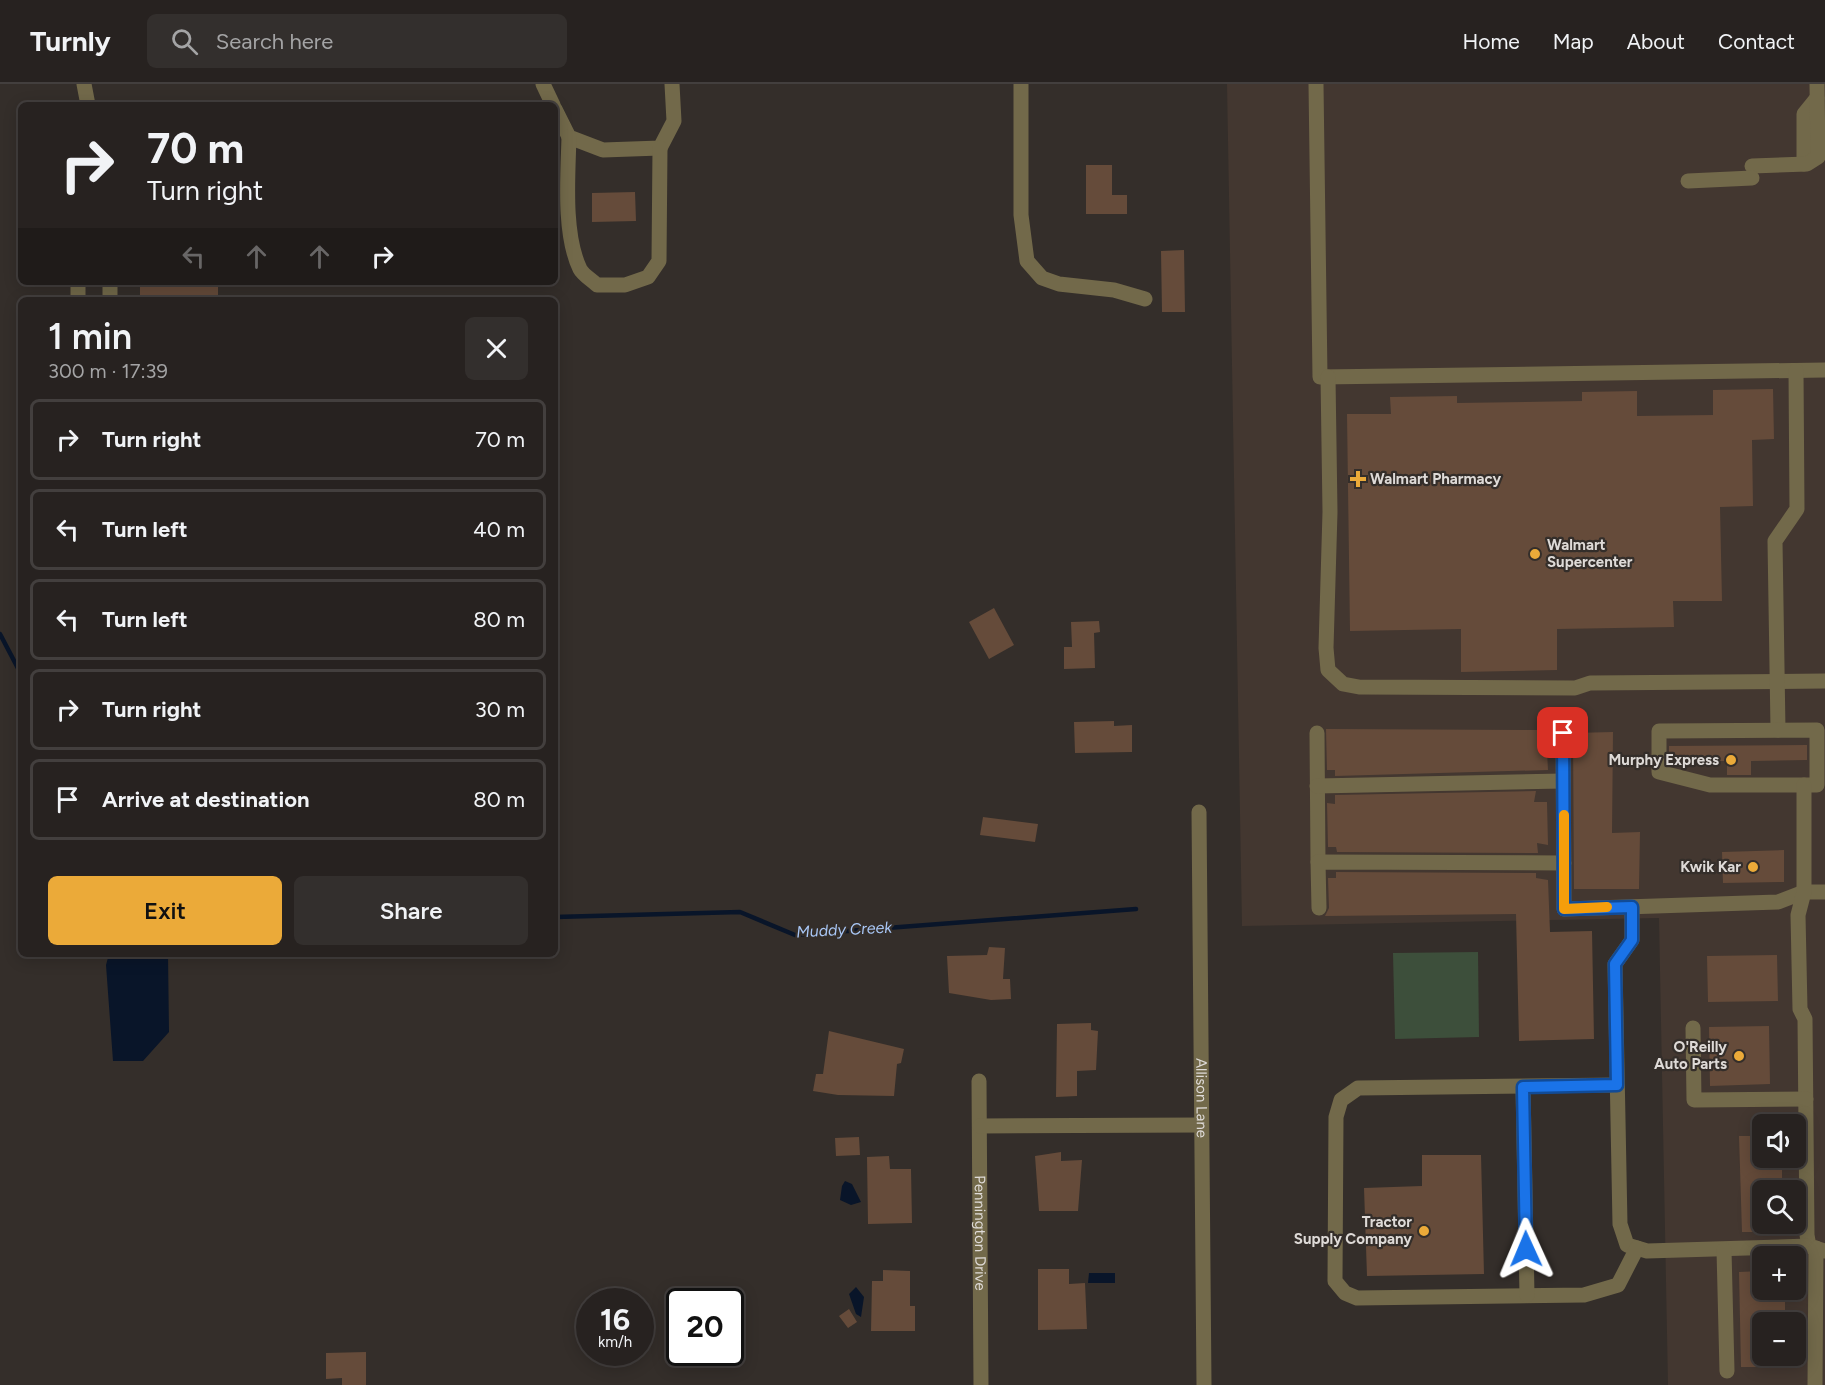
<!DOCTYPE html>
<html lang="en">
<head>
<meta charset="utf-8">
<style>
  :root { --surface:#272220; --page:#332f2d; --text:#f1f3f6; --muted:#a4a4a5; --line:#433f3e; --accent:#ebaa39 }
  body { margin:0; font-family:Figtree,sans-serif; background:var(--page); color:var(--text); height:100vh; display:flex; flex-direction:column; font-size:22px; white-space:nowrap }
  * { box-sizing:border-box; margin:0 }
  p { font-size:20px; color:var(--muted) }
  .icon { flex:none; width:33px; height:33px; fill:none; stroke:currentColor; stroke-width:2; stroke-linecap:round; stroke-linejoin:round }
  .map { position:relative; flex:1; overflow:hidden }
  .sheet { position:absolute; left:18px; top:213px; width:540px; height:660px; display:flex; flex-direction:column; background:var(--surface); border-radius:9px; box-shadow:0 3px 15px #0003,0 0 0 2px var(--line) }
  .sheet>* { flex:none }
  .banner { position:absolute; left:18px; top:18px; width:540px; height:183px; border-radius:9px; box-shadow:0 3px 15px #0003,0 0 0 2px var(--line); background:#272220; color:var(--text); overflow:hidden }
  .fabs { position:absolute; left:1752px; top:1030px; display:grid; gap:12px }
  .fabs a { display:grid; place-items:center; width:54px; height:54px; border-radius:9px; background:var(--surface); box-shadow:0 3px 15px #0003,0 0 0 2px var(--line); font-size:30px }
  .speed { position:absolute; left:576px; top:1204px; display:flex; gap:12px; font-size:30px; font-weight:700; text-align:center }
  .speed>* { display:grid; place-content:center; width:78px; height:78px; border-radius:50%; background:var(--surface); box-shadow:0 3px 15px #0003,0 0 0 2px var(--line); line-height:1 }
  .speed small { font-size:15px; font-weight:400 }
  .speed .limit { border:3px solid #111; border-radius:9px; background:#fff; color:#111 }
  .pin { position:absolute; display:grid; place-items:center; width:51px; height:51px; color:#fff; margin:-26px; border-radius:12px; box-shadow:0 3px 9px #0006 }
  .me { position:absolute; width:66px; margin:-33px; rotate:359deg; stroke-linejoin:round; filter:drop-shadow(0 0 4px #0008) }
  .turn { display:flex; align-items:center; gap:21px; height:126px; padding:0 30px; font-size:27px }
  .turn .icon { width:78px; height:78px; stroke-width:2.5 }
  .turn b { display:block; font-size:42px; line-height:51px }
  .lanes { display:flex; align-items:center; height:57px; padding:0 30px; background:#0003; justify-content:center; gap:30px; direction:ltr }
  .lanes .off { opacity:.35 }
  .round { display:grid; place-items:center; flex:none; width:63px; height:63px; border-radius:9px; background:var(--page) }
  .head { display:flex; align-items:center; justify-content:space-between; height:102px; padding:0 30px }
  h1 { font-size:36px; font-weight:600; line-height:45px }
  .button { display:flex; gap:12px; margin-top:auto; padding:12px 30px }
  .button a { flex:1; height:69px; border-radius:9px; background:var(--accent); color:#111; font-size:24px; font-weight:600; line-height:69px; text-align:center }
  .button a+a { background:var(--page); color:var(--text) }
  ul { padding:0; list-style:none }
  li { display:flex; align-items:center; gap:18px; height:81px; margin:0 12px 9px; padding:0 18px; border:3px solid var(--line); border-radius:9px }
  li div { flex:1 }
  li b { display:block; font-size:22px }
  li em { font-style:normal }
  header { display:flex; align-items:center; gap:36px; box-sizing:border-box; height:84px; padding:0 30px; background:var(--surface); border-bottom:2px solid var(--line) }
  header strong { font-size:28px }
  nav { display:flex; gap:33px; margin-inline-start:auto; font-size:21px }
  .search { width:420px; height:54px; background:var(--page); display:flex; align-items:center; gap:15px; box-sizing:border-box; padding:0 21px; border-radius:9px; color:var(--muted); font-size:22px }
  .map>svg:first-child { display:block }
  .built { fill:#433730; fill-rule:evenodd }
  .green { fill:#3d4f3b }
  .water { fill:#091529 }
  .lines { fill:none; stroke-linecap:round; stroke-linejoin:round }
  .stream { stroke:#091529; stroke-width:4.5 }
  .building { fill:#654b3a }
  .minor { stroke:#72694a; stroke-width:15 }
  .route-casing { stroke:#114b97; stroke-width:15 }
  .route { stroke:#1a73e8; stroke-width:10 }
  .slow { stroke:#f59e0b; stroke-width:10 }
  .poi-dot { fill:#ebaa39; stroke:#342e2a; stroke-width:2 }
  .labels { text-anchor:middle; stroke-width:4.5; stroke-linejoin:round; paint-order:stroke }
  .poi-label { font-size:15px; font-weight:bold; fill:#dedad7; stroke:#342e2a; text-anchor:end }
  .street-label { font-size:15px; fill:#dedad7; stroke:#342e2a }
  .water-label { font-size:16px; font-style:italic; fill:#a9c7f6; stroke:#342e2a }
</style>
</head>
<body>
<header>
<strong>Turnly</strong>
<div class="search"><svg class="icon" aria-label="search" viewBox="0 0 24 24"><circle cx="10" cy="10" r="6"/><path d="M15 15l6 6"/></svg>Search here</div>
<nav><a>Home</a><a>Map</a><a>About</a><a>Contact</a></nav>
</header>
<div class="map">
<svg width="1825" height="1301" viewBox="0 0 1825 1301">
  <rect width="100%" height="100%" fill="#342e2a"/>
  <path class="built" d="M1227,0H1825V1301H1668L1659,834L1242,842ZM1762,1041H1796V1074H1762ZM1762,1107H1796V1140H1762ZM1762,1173H1796V1206H1762ZM1762,1239H1796V1272H1762Z"/>
  <path class="green" d="M1478,868L1479,953L1395,955L1393,869Z"/>
  <path class="water" d="M109,870H168L169,948L143,977H113L106,881Z
    M845,1097L852,1100L861,1118L851,1121L840,1116L842,1102Z
    M1089,1189H1115V1199H1088Z
    M856,1203L864,1213L861,1233L856,1230L849,1210Z"/>
  <g class="lines">
    <path class="stream" d="M0,550L21,590
      M555,833L740,828L795,851L1136,825"/>
  </g>
  <path class="building" d="M1086,81H1112V111H1127V130H1086Z
    M635,108L636,137L592,138V109Z
    M1184,166L1185,228H1162L1161,167Z
    M140,198H218V216H140Z
    M1773,305L1774,355L1752,356L1753,422L1720,423L1722,517H1673L1674,543L1557,545V586L1461,588V545L1350,547L1347,330H1391L1390,313L1457,312V319L1582,317V308L1637,307V332L1713,331V306Z
    M994,524L1014,561L989,575L969,538Z
    M1099,537L1100,548L1094,549L1095,584L1064,585V563H1072L1071,538Z
    M1114,637V642L1132,641V668L1075,669L1074,638Z
    M1326,645L1546,646L1548,686L1335,692V686H1327Z
    M1613,648L1612,749L1640,748L1639,805H1574L1573,649Z
    M1807,661V676L1751,677V691H1727V677H1669V662Z
    M1536,707L1534,718H1547L1548,761L1537,759L1538,769L1337,768L1336,763H1328L1327,719L1335,720V711Z
    M983,733L1038,740L1035,758L980,751Z
    M1784,766V798L1723,799L1722,768Z
    M1336,788L1536,789V794L1548,796L1550,848L1592,847L1594,955L1519,957L1516,830L1325,832L1329,824L1328,794H1336Z
    M989,863L1005,864L1003,895H1010L1011,915L991,916L949,909L947,872L987,871Z
    M1777,871L1778,917L1708,918L1707,872Z
    M1091,939V946L1098,947L1096,986L1077,987V1012L1056,1013L1057,940Z
    M1769,942L1770,1000L1710,1002L1709,943Z
    M829,947L904,965L901,979L897,980L894,1012L838,1011L813,1007L816,990H823Z
    M1739,1052H1762V1074H1782V1107H1762V1148H1742Z
    M859,1053L860,1071L836,1072L835,1054Z
    M1061,1068V1077L1082,1076L1078,1127H1039L1035,1072Z
    M1422,1071H1481L1484,1190L1367,1192L1364,1104L1422,1102Z
    M889,1072L890,1085H911L912,1139L868,1140L867,1073Z
    M1038,1185H1069V1200L1085,1199L1087,1245L1038,1246Z
    M883,1186L910,1187V1222H915V1247H871L872,1197H883Z
    M1762,1187V1206H1785V1239H1762V1283H1741L1739,1188Z
    M849,1225L857,1238L848,1244L839,1232Z
    M366,1268V1301H342V1294L326,1295V1269Z"/>
  <g class="lines">
    <g class="minor">
      <path d="M84,0L88,21"/>
      <path d="M543,0L553,21"/>
      <path d="M1021,0V131L1027,177L1042,194L1059,200L1114,206L1145,215"/>
      <path d="M1316,0L1320,293L1825,286"/>
      <path d="M555,25L569,53L603,66L660,64L674,37L672,0"/>
      <path d="M569,53C568,91 563,150 580,185C583,191 592,196 597,201H625L648,193L659,177L660,64"/>
      <path d="M1804,80V30L1817,14"/>
      <path d="M1752,82L1807,80L1818,73L1817,0"/>
      <path d="M1688,97L1752,94"/>
      <path d="M78,198V216"/>
      <path d="M110,198V216"/>
      <path d="M1328,293L1330,428L1326,564L1328,586L1343,600L1359,603L1575,604L1590,599L1825,597"/>
      <path d="M1778,646L1775,457L1797,425L1796,287"/>
      <path d="M1817,646V701H1710L1659,688V647Z"/>
      <path d="M1317,649L1318,778"/>
      <path d="M1563,649L1564,825L1778,818L1804,808H1825"/>
      <path d="M1804,701V808L1798,831L1800,925L1805,935L1807,1151L1809,1162L1825,1167"/>
      <path d="M1317,702L1563,697"/>
      <path id="s1" d="M1199,728L1204,1301"/>
      <path d="M1632,823V856L1615,880L1620,1140L1627,1161L1647,1167L1809,1162"/>
      <path d="M1319,824L1318,778L1564,779"/>
      <path d="M1693,944L1694,1016L1806,1015"/>
      <path id="s2" d="M979,997L981,1301"/>
      <path d="M1617,1001L1358,1004L1341,1016L1336,1033L1335,1197L1345,1209L1357,1214L1584,1211L1618,1201L1637,1164"/>
      <path d="M1523,1003L1527,1211"/>
      <path d="M980,1042L1201,1041"/>
      <path d="M1724,1166L1727,1287"/>
      <path d="M1815,1301L1816,1164"/>
    </g>
  </g>
  <g class="lines">
    <g class="route-casing">
      <path id="route" d="M1526,1165L1523,1003L1617,1001L1615,880L1632,856V823L1564,825L1563,649"/>
    </g>
    <use href="#route" class="route"/>
    <path class="slow" d="M1564,731V825L1607,823"/>
  </g>
  <g class="poi-dot">
    <path d="M1355 386h6v6h6v6h-6v6h-6v-6h-6v-6h6z"/>
    <circle cx="1535" cy="470" r="6"/>
    <circle cx="1731" cy="676" r="6"/>
    <circle cx="1753" cy="783" r="6"/>
    <circle cx="1739" cy="972" r="6"/>
    <circle cx="1424" cy="1147" r="6"/>
  </g>
  <g class="labels">
    <g class="poi-label">
      <text x="1370" y="400" text-anchor="start">Walmart Pharmacy</text>
      <text x="1547" y="466" text-anchor="start">Walmart<tspan x="1547" dy="17">Supercenter</tspan></text>
      <text x="1719" y="681">Murphy Express</text>
      <text x="1741" y="788">Kwik Kar</text>
      <text x="1727" y="968">O'Reilly<tspan x="1727" dy="17">Auto Parts</tspan></text>
      <text x="1412" y="1143">Tractor<tspan x="1412" dy="17">Supply Company</tspan></text>
    </g>
    <g class="street-label">
      <text dy="5" stroke="none"><textPath href="#s1" startOffset="286">Allison Lane</textPath></text>
      <text dy="5" stroke="none"><textPath href="#s2" startOffset="152">Pennington Drive</textPath></text>
    </g>
    <g class="water-label">
      <text transform="translate(844 845) rotate(-3)" y="6">Muddy Creek</text>
    </g>
  </g>
</svg>
<div class="fabs">
<a><svg class="icon" aria-label="sound" viewBox="0 0 24 24"><path d="M4 9h4l5-4v14l-5-4H4zM17 9q2 3 0 6"/></svg></a>
<a><svg class="icon" aria-label="search" viewBox="0 0 24 24"><circle cx="10" cy="10" r="6"/><path d="M15 15l6 6"/></svg></a>
<a>+</a>
<a>−</a>
</div>
<div class="speed"><div>16<small>km/h</small></div><div class="limit">20</div></div>
<div class="pin" style="left:1563px;top:649px;background:#d93025"><svg class="icon" aria-label="arrive" viewBox="0 0 24 24"><path d="M6 21V4h12l-3 4 3 4H6"/></svg></div>
<svg class="me" style="left:1526px;top:1165px" viewBox="-20 -20 40 40"><path d="M0-17L14 15 0 8-14 15z" fill="#1a73e8" stroke="#fff" stroke-width="4"/></svg>
<div class="banner">
<div class="turn"><svg class="icon" aria-label="right" viewBox="0 0 24 24"><path d="M7 20v-9h11M14 6l5 5-5 5"/></svg><div><b>70 m</b>Turn right</div></div>
<div class="lanes"><svg class="icon off" aria-label="left" viewBox="0 0 24 24"><path d="M17 20v-9H6M10 6l-5 5 5 5"/></svg><svg class="icon off" aria-label="ahead" viewBox="0 0 24 24"><path d="M12 20V5M6 11l6-6 6 6"/></svg><svg class="icon off" aria-label="ahead" viewBox="0 0 24 24"><path d="M12 20V5M6 11l6-6 6 6"/></svg><svg class="icon" aria-label="right" viewBox="0 0 24 24"><path d="M7 20v-9h11M14 6l5 5-5 5"/></svg></div>
</div>
<section class="sheet">
<div class="head"><div><h1>1 min</h1><p>300 m · 17:39</p></div><a class="round"><svg class="icon" aria-label="close" viewBox="0 0 24 24"><path d="M6 6l12 12M18 6L6 18"/></svg></a></div>
<ul>
<li><svg class="icon" aria-label="right" viewBox="0 0 24 24"><path d="M7 20v-9h11M14 6l5 5-5 5"/></svg><div><b>Turn right</b></div><em>70 m</em></li>
<li><svg class="icon" aria-label="left" viewBox="0 0 24 24"><path d="M17 20v-9H6M10 6l-5 5 5 5"/></svg><div><b>Turn left</b></div><em>40 m</em></li>
<li><svg class="icon" aria-label="left" viewBox="0 0 24 24"><path d="M17 20v-9H6M10 6l-5 5 5 5"/></svg><div><b>Turn left</b></div><em>80 m</em></li>
<li><svg class="icon" aria-label="right" viewBox="0 0 24 24"><path d="M7 20v-9h11M14 6l5 5-5 5"/></svg><div><b>Turn right</b></div><em>30 m</em></li>
<li><svg class="icon" aria-label="arrive" viewBox="0 0 24 24"><path d="M6 21V4h12l-3 4 3 4H6"/></svg><div><b>Arrive at destination</b></div><em>80 m</em></li>
</ul>
<div class="button"><a>Exit</a><a>Share</a></div>
</section>
</div>
</body>
</html>
